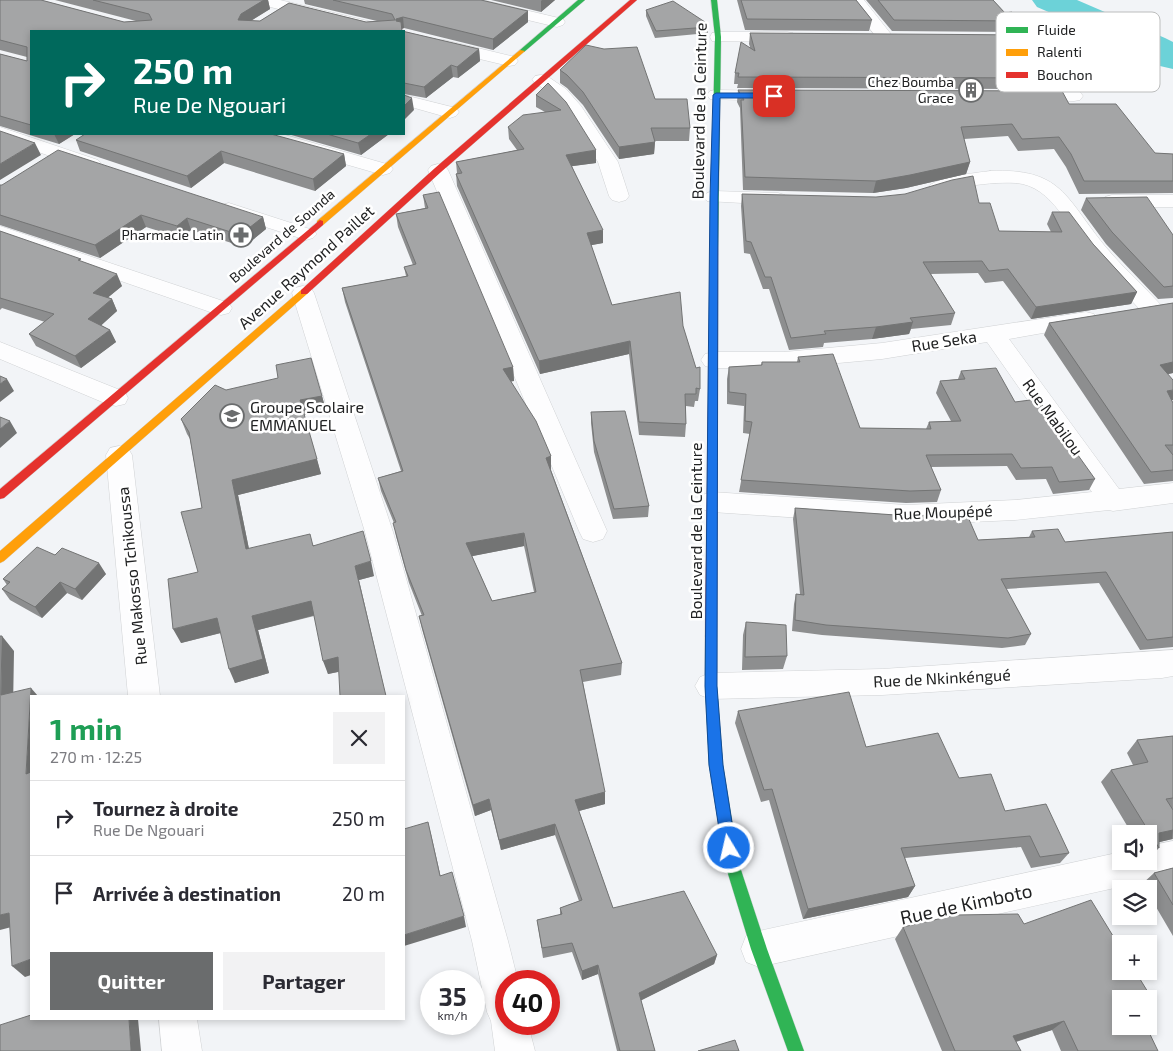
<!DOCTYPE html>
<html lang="fr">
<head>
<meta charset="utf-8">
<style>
  :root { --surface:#fff; --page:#f2f2f3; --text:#2b2b33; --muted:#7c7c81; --line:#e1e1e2; --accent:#6a6c6d }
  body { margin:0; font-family:"Exo 2",sans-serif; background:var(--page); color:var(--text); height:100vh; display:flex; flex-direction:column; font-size:19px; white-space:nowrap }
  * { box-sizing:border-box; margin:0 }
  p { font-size:16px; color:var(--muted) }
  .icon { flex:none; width:28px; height:28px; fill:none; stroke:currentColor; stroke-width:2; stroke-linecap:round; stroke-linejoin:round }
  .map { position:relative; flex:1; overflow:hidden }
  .side { position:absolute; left:30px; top:695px; width:375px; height:325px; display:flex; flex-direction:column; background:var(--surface); border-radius:0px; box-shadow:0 2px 8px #0003 }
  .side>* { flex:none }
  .banner { position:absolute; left:30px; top:30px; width:375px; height:105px; border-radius:0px; box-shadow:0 2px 8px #0003; background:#00695c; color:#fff; overflow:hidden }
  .controls { position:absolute; left:1112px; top:825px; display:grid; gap:10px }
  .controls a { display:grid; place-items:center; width:45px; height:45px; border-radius:0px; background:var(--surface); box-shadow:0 2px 8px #0003; font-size:25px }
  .speed { position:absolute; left:420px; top:970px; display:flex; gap:10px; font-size:25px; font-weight:700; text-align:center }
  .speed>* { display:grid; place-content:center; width:65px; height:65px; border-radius:50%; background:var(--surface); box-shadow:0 2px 8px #0003; line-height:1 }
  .speed small { font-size:12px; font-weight:400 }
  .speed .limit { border:8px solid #d22; background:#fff; color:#111 }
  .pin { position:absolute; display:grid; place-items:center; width:42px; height:42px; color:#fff; margin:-21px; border-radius:10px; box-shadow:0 2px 8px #0006 }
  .me { position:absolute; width:55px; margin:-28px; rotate:351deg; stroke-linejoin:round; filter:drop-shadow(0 0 4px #0008) }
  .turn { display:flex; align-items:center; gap:18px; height:105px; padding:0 20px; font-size:22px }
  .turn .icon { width:65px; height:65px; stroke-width:2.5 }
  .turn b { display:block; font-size:35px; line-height:42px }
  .round { display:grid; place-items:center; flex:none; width:52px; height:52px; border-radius:0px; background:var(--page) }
  .summary { display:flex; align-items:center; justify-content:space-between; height:85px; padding:0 20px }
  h1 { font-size:30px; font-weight:700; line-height:38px; color:#1e9e55 }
  .action { display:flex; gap:10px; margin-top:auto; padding:10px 20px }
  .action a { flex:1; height:58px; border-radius:0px; background:var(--accent); color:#fff; font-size:20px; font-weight:700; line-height:58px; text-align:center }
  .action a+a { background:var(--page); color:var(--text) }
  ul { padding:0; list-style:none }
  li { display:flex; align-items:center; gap:15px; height:75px; padding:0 20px; border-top:1px solid var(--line) }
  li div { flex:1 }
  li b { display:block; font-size:19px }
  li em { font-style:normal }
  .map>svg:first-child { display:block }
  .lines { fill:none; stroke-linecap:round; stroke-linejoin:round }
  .river { fill:#6cd2d8; fill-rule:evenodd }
  .street-casing { stroke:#d0d2d4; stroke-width:1 }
  .fast-casing { stroke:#d0d2d4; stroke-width:1 }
  .slow-casing { stroke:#d0d2d4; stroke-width:1 }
  .jam-casing { stroke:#d0d2d4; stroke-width:1 }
  .street { fill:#fdfdfe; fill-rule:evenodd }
  .fast { fill:#30b455; fill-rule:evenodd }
  .slow { fill:#ff9f0a; fill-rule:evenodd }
  .jam { fill:#e5322d; fill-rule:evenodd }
  .wall { fill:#8d8e8f; fill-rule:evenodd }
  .shaded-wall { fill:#737474 }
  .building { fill:#a4a5a6; stroke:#737474; fill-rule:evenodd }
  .route { fill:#1a73e8; stroke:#114b97 }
  .labels { text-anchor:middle; stroke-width:5; stroke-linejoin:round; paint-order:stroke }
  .far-poi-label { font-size:14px; fill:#212223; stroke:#fff; text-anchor:end }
  .far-street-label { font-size:14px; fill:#212223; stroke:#fff }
  .street-label { font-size:16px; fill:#212223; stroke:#fff }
  .poi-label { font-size:16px; fill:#212223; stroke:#fff; text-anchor:start }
  .near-street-label { font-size:19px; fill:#212223; stroke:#fff }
  .key { fill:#fff; stroke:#bcbdbd; stroke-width:1 }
  .key-label { font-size:14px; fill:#212223 }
</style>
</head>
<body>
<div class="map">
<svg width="1173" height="1051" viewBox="0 0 1173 1051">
  <rect width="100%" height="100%" fill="#f2f4f7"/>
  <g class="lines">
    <path class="river" d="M1032,0H1077L1165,38L1173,42V69L1160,66L1141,52L1037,7Z"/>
    <g class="street-casing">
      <path id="street" d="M252,0H280L393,27L395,31H368L254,3Z
        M454,0H483L563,19L565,22L563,25L557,27L456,3Z
        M848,0H864L894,38L892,42H880Z
        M718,32H787L793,33L795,37L793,41L787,42L712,41L710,37L712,33Z
        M444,40L515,57L518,61L515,65L509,66L438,49L436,45L438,41Z
        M541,75L547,76L566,89L581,106L618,162L629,196L626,200L619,202L612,200L609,196L598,162L568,113L554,97L532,80L535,76Z
        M716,90L775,91L781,92L784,96L781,100L775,101L710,99L707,95L710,91Z
        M1028,91H1074L1080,92L1083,96L1080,100L1074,101L1022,100L1019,96L1022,92Z
        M404,95L456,108L459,112L456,116L450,118L404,105Z
        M0,127L98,160L101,164L98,168L91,170L0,139Z
        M253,134H282L390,165L393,169L390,173L383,175L376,173L255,138Z
        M438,164L445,166L448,170L607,531L603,539L593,542L583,539L579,531L428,170L431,166Z
        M990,171C1062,168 1065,197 1104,245C1121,266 1142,284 1160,304L1163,309L1160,314L1152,316L1144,314C1126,294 1107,276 1090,255C1069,230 1053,186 1016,183C998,182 981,184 963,187C952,190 941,195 930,192L927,188C935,177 976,173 990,171Z
        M714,191L778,193L785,195L788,199L785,203L778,205L707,201L704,197L707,193Z
        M1112,195H1173V207H1112L1105,205L1102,201L1105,197Z
        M229,203L313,230L317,234L313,238L306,240L222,213L219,209L222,205Z
        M0,226L229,303L232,308L229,313L221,315L213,313L0,239Z
        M303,286L311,288L314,293L393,532L508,941L518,981H506V1024H528L535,1051H495L491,1021L487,1012L472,941L365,532L292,293L295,288Z
        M1086,312L1094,314L1097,319L1094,324L1009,339L1119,489L1173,483V503L1113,511L1109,510L1015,520L906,525L712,512L702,509L699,502L702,495L712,492L906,505L1015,500L1092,492L987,342L882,359L784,368H713L705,366L701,360L705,354L713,352H784L882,343Z
        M0,342L125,392L128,398L125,404L116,406L107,404L0,359Z
        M119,446L128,448L132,455L160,696H128L106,455L110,448Z
        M1173,650V676L1162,678L882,695L711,699L700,695L695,686L700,677L711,673L882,669Z
        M1173,841V875L759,967L746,962L741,949L746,936L759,931L1121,852V861H1149V846Z
        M159,1019H197L202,1051H162Z"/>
    </g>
    <g class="fast-casing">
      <path id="fast" d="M578,0H585L524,52H520V50Z
        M711,0H717L721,37L718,247L714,250L710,247L715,37Z
        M711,631L715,632L717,636V686L723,765L739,864L767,949L804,1051H788L751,949L725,864L709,765L705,686V636L707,632Z"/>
    </g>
    <g class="slow-casing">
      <path id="slow" d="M520,50L525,51L323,225H317V221Z
        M304,289L309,292L307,294L4,561L0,563V551L301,290Z"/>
    </g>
    <g class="jam-casing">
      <path id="jam" d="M630,0H637L441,172L307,294H301V290L435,168Z
        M320,220L323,221V225L4,498L0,499V489Z
        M714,244L718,247L717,636L715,640L711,641L707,640L705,636L710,247Z"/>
    </g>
    <use href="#street" class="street"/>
    <use href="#fast" class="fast"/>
    <use href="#slow" class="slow"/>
    <use href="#jam" class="jam"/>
  </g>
  <path class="wall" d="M0,0H41L124,22L136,21L55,0H268L270,9L251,21H260L289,3L366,22L377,21L305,4L304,0H481L528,11V22L493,50L404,28L402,29V31L479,49L480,61L458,78L453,77L426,98L404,94V31H31V134H75L59,144L0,126V54L27,61V57L0,50Z
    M491,0H555L541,12Z
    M737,0H856L872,20L869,31L745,30Z
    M866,0H993L1005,13L1019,21L1015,32L892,31Z
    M646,10L708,27V33L655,38L646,16Z
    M750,33L1055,78L1051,89L737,88L738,84H734L735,73L750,47L749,44Z
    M560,70L655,99L690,128L689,141H655L654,154L619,159L583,105L567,88L560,83Z
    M548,83L596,163L572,166L603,243L591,245L612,305L683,326L700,389L698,401H695L694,407L686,406V424L685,437L639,435L629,354L540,374L457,186L456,174L457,173L456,162L517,150L509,139L508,127L545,112L536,107V95Z
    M738,90L1069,104L1155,153L1173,154V193L1079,194L1066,167L1054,149L1018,151L1008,136L964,139L970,162L966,174L906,188L873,193L743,190L740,108L737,102Z
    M288,134H389L361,155Z
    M76,140L344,154L346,166L315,191L224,163L191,188L80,151Z
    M0,185L263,217L266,229L244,247L191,230L181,238L146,227L100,258L0,225Z
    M742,194L979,203L999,231L1051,232L1047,224L1052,212L1093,244L1137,292L1131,304L1031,319L1003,281L985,283L978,273L931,274L955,313L951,325L911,329L909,334L872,339L824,343L823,347L789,350L769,289H763L750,254L744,253L741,206Z
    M423,195L513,367L514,381H511L551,456V470L622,663L621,675L583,682L605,804L579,811L613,908L717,955L714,964L641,1000L655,1051H617L598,974L582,980L572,952L543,958L537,920L560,915V908L579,901L555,835L501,850L491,810L475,816L422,629L419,616H422L409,583L396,536L394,523L381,491L378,478L401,471L345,302L342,288L406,276L404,267L413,265L398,227L396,214L425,208ZM524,546L534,592L492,601L472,556Z
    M1086,198L1173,235V298L1158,299L1106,244L1081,210Z
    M0,231L82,262L122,286L108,297L112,299L117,311L101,325L110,330L116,342L81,368L36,346L29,334L45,322L2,308L0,310Z
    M1173,303V373L1168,374L1172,401L1173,403V481L1144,484L1044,335L1049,323Z
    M798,357L860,428L926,429L929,422L951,421L936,393L940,381L958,379L961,371L1015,402L1095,479L1089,490L1053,494L1046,479L1016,480L1007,466L931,467L941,490L937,502L906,503L739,492L750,434L743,433L744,406L727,404V379L729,367L761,365L762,362H797Z
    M226,390L322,396L326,411L304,415L321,474L238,495L249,549L314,545L374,576L359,580L338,672L328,674L314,616L258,630L269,673L235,683L221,633L181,643L198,572L202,508L190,439L187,434L181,419Z
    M591,412L649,506L648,517L613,519L594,452L591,423Z
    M795,508L910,516L953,518L978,540L1029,537L1032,531L1065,542L1173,532V647L1140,650L1099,583L1006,589L1031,634L1025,645L1002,648L822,635L792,631L794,604L796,594H800L793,519Z
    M55,555L106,574L82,600L67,593L42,618L10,600L2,589L7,585L3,579Z
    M746,622L787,656L783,669L742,670L743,635Z
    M738,711L866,747L959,778L1005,811L1069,853L1060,863L1031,868L1021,847L905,858L915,886L908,897L803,919L769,800L761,802L735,723Z
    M1173,736V839L1159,842V848L1149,858V834H1132L1101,782L1111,770L1133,765L1127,753L1137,740Z
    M1173,868V936L1149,895V889H1145L1142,884L1154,873Z
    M1024,924L1151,997L1149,999H1121L1158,1051H1061L1052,1030L1016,1042L1021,1051H942L895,939L903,927Z"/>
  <path class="shaded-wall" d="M264,0H268L270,9L244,25L238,20L241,14Z
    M542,0H555L541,12V1Z
    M528,11V22L493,50V39Z
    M403,17L404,28L397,30L396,19Z
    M479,49L480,61L458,78L457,67Z
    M451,65L453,77L426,98L424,87Z
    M412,98L414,110L404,120V106Z
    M54,134H75L59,144Z
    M371,134H389L361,155L358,143Z
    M655,142L654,154L619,159V147Z
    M35,143L41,155L0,180V164Z
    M596,150V163L566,167V155Z
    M221,151L224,163L191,188L187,176Z
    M344,154L346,166L315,191L313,179Z
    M970,162L966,174L906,188L873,193L876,181Z
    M141,215L146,227L100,258L95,245Z
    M263,217L266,229L244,247L240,235Z
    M187,218L191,230L181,238L177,226Z
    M603,230V243L587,246V233Z
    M117,274L122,286L99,305L93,293Z
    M1137,292L1131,304L1031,319L1036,307Z
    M112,299L117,311L94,332L88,319Z
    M913,322L909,334L872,339L876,327Z
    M110,330L116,342L81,368L75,356Z
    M630,341L629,354L540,374L539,361Z
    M1173,362V373L1153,377L1160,365Z
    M513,367L514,381L504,383L503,369Z
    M7,379L14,391L0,402V384Z
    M1173,390V400L1160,403L1167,391Z
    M322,396L326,411L304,415L300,400Z
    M10,421L17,433L0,448V429Z
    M551,456V470L547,471L546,458Z
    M317,459L321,474L238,495L252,564L246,549L232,480Z
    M524,533V546L468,557L466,543Z
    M371,561L374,576L359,580L386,696L355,566Z
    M99,563L106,574L82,600L75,589Z
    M60,582L67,593L42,618L35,607Z
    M311,601L315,615L258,630L269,673L235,683L229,669L252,616Z
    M217,618L224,632L181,643L173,629Z
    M2,636L14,651L13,709L1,695Z
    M338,657L342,671L328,674L323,661Z
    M31,688L38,696H31V779L26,774Z
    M605,792V804L575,812V800Z
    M489,799L491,810L475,816L473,805Z
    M428,822L431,834L443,887L440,876Z
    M555,824V835L501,850L499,840Z
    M1173,830L1172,839L1156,843L1159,833Z
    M915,886L908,897L803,919L808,909Z
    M9,913L23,924L0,930V915Z
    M464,916L466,927L404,946V935Z
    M717,955L714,964L638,1002L639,993Z
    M31,959V975L25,977L12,966Z
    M598,965V974L582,980V971Z
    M129,1019H138L141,1051H131Z
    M1064,1021L1052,1030L1002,1046L1013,1036Z"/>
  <path class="building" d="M0,0H41L124,22L152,20L149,14L93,0H264L241,14L238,20L260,21L289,3L366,22L395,20L392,14L333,0H481L528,11L493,39L403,17L396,19V21L401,22L402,31L479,49L457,67L451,65L424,87L404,83V31H31V125L0,116V54L27,61V47L0,40Z
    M741,0H856L872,20L747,19Z
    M878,0H993L1005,13L1012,12L1019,21L894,20Z
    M673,1L708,24V27L656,31L646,10Z
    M750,33L1030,35L1040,49L1055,78L738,77L739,73H735L741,42L755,51Z
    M586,45L604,49L637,47L655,99H687L690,128H651L655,142L619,147L583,92L567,75L560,70Z
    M548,83L566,102L596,150L566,155L603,230L587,233L612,305L680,292L683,326L696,368L700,367V389L696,388V394H685L686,424L639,422L630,341L539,361L456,174L462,173L456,162L524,149L508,127L523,115L561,110L536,95Z
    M738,90L1062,91L1069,104H1116L1155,153L1173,154V181H1084L1071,154L1059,137L1022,139L1012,124L961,127L970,162L910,175L876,181L745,177L741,100H744Z
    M404,95L412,98L404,106Z
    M0,131L35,143L0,164Z
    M85,134H271L344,154L313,179L221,151L187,176L76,140Z
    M327,134H371L358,143Z
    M58,150L263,217L240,235L187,218L177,226L141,215L95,245L0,215V185H2Z
    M973,176L979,203H990L999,231L1062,232L1052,212H1069L1093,244L1137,292L1036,307L1008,269L989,271L982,261L923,262L955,313L910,318L913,322L876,327L824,331L826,334L791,338L771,277H765L751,242L746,241L742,194L876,197L905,194L952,180Z
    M439,192L513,367L503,369L536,421L551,456L546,458L622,663L580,670L605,792L575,800L613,908L684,891L717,955L639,993L655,1051H620L598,965L582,971L572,943L542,948L537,920L562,914L560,908L582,900L555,824L499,840L489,799L473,805L419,616L424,615L406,570L393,523L396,522L378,478L403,471L342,288L408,276L404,267L416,264L396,214L428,208L423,195ZM524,533L536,592L492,601L466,543Z
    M1147,197L1173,235V286L1164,287L1112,232L1086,198Z
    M0,231L81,259L78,260L117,274L93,293L112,299L88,319L110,330L75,356L29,334L54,314L0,298Z
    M1173,303V362L1160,365L1173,380V390L1167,391L1173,403V445H1165L1173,455V470L1151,472L1049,323Z
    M833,354L860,428L931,429L929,422L961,421L940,381L965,379L961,371L996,368L1015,402L1038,399L1095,479L1059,482L1052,467L1021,468L1012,454L926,455L941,490L910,491L741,480L752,422L745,421L746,394L729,392V367L762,365V362H800L798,357Z
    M311,358L322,396L300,400L317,459L232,480L246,549L310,534L313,546L363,531L371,561L355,566L386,696H340L338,657L323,661L311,601L252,616L263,659L229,669L217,618L173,629L168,579L198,572L181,512L202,508L189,432L181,419L215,385L226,390L278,378L276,365Z
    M0,376L7,379L0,384Z
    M625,411L649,506L614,509L594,441L591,412Z
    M0,417L10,421L0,429Z
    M795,508L910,516L951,514L953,518L968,517L978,540L1035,537L1032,531L1058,529L1065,542L1173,532V637L1147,640L1106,572L1001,579L1031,634L1008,638L826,625L795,620L796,594L804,595Z
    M37,547L55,555L62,548L99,563L75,589L60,582L35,607L2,589L10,582L3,579Z
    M746,622L786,625L787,656L745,657Z
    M0,636H2L1,695L31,688L26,774L31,772V959L12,966L9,913L0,915Z
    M849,692L866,747L938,733L959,778L991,774L1005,811L1046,804L1069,853L1040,857L1030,836L901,848L915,886L808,909L772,789L764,790L738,711Z
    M1173,736V798L1166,799L1173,810V830L1159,833V848L1111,770L1148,762L1137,740Z
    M428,822L440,876L452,872L464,916L404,935V829Z
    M1173,868V905L1154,873Z
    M1091,900L1121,949V971H1135L1151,997L1138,999H1121V1026H1146L1158,1051H1078L1064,1021L1013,1036L1021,1051H955L903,927L956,915L1018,914L1024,924Z
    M31,1015V1019H129L131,1051H0V1025Z
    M735,1040L739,1051H698Z"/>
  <path class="route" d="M716,93H774L777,96L774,98H720L718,197L717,686L723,765L736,848L734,853L729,855L724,853L722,848L709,765L705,686L710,197L713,95Z"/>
  <defs>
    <g id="building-ring" transform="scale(1.25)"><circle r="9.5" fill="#fff" stroke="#6a6c6d" stroke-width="1.5"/><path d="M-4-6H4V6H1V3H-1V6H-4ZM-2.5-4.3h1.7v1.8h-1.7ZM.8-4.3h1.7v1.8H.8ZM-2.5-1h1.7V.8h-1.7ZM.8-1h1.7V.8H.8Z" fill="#6a6c6d"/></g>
    <g id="pharmacy-ring" transform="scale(1.25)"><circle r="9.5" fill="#fff" stroke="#6a6c6d" stroke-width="1.5"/><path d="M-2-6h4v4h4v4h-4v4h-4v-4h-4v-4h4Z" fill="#6a6c6d"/></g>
    <g id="school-ring" transform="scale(1.25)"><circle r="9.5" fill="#fff" stroke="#6a6c6d" stroke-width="1.5"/><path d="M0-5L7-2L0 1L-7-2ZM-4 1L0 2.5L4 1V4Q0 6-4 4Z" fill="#6a6c6d"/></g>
  </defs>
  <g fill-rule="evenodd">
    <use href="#building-ring" x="971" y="90"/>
    <use href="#pharmacy-ring" x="241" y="235"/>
    <use href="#school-ring" x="232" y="416"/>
  </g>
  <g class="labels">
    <g class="far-poi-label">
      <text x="954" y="87">Chez Boumba<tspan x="954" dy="16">Grace</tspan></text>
      <text x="224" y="240">Pharmacie Latin</text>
    </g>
    <g class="far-street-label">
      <text transform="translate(282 236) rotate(-41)" y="5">Boulevard de Sounda</text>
    </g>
    <g class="street-label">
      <text transform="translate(699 111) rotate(-89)" y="6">Boulevard de la Ceinture</text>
      <text transform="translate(306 267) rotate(-42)" y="6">Avenue Raymond Paillet</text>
      <text transform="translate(944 341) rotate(-9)" y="6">Rue Seka</text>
      <text transform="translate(1053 417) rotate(54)" y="6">Rue Mabilou</text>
      <text transform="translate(943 512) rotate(-2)" y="6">Rue Moupépé</text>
      <text transform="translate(696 531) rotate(-90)" y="6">Boulevard de la Ceinture</text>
      <text transform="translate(132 576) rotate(-96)" y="6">Rue Makosso Tchikoussa</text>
      <text transform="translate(942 678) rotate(-3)" y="6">Rue de Nkinkéngué</text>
    </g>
    <g class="poi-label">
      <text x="250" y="413">Groupe Scolaire<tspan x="250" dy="18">EMMANUEL</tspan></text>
    </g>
    <g class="near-street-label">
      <text transform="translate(966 904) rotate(-12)" y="7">Rue de Kimboto</text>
    </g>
  </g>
  <rect x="996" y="12" width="164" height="80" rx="8" class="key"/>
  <rect x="1006" y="27" width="22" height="6" fill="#30b455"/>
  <rect x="1006" y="49" width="22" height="7" fill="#ff9f0a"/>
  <rect x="1006" y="72" width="22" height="6" fill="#e5322d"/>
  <g class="key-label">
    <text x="1037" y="35">Fluide</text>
    <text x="1037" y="57">Ralenti</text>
    <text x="1037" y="80">Bouchon</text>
  </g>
</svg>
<div class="controls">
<a><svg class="icon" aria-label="sound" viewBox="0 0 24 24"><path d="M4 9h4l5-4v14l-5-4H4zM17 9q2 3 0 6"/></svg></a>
<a><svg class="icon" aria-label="layers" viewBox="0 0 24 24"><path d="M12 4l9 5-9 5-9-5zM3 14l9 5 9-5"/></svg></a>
<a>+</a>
<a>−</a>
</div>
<div class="speed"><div>35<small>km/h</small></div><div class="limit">40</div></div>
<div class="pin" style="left:774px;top:96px;background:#d93025"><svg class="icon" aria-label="arrive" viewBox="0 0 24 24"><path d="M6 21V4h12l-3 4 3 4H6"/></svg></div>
<svg class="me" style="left:729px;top:848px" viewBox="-20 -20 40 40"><circle r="17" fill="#1a73e8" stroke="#fff" stroke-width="3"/><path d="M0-11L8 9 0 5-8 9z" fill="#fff"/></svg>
<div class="banner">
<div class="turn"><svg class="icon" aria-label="right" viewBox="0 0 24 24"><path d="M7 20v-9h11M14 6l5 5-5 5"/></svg><div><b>250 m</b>Rue De Ngouari</div></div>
</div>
<section class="side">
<div class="summary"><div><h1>1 min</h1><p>270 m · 12:25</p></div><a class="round"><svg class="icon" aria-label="close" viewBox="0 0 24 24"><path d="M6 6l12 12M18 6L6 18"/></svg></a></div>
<ul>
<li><svg class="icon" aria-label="right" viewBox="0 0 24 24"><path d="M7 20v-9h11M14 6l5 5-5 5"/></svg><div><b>Tournez à droite</b><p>Rue De Ngouari</p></div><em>250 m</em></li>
<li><svg class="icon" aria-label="arrive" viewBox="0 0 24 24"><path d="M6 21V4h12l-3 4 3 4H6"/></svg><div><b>Arrivée à destination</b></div><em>20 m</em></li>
</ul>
<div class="action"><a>Quitter</a><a>Partager</a></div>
</section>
</div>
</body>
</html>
